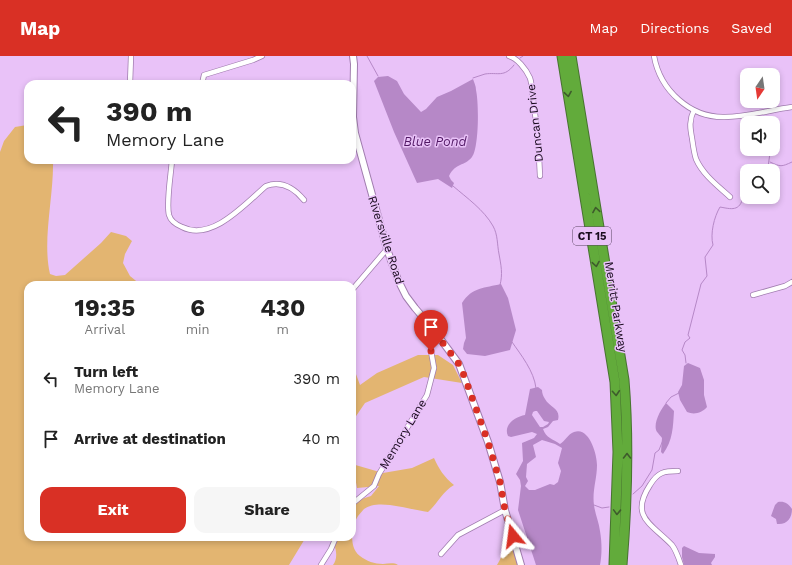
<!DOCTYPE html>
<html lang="en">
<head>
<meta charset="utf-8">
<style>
  :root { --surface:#fff; --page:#f6f6f6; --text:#222; --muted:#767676; --accent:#d93025 }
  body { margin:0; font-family:"Work Sans",sans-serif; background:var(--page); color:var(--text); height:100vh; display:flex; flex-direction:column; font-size:15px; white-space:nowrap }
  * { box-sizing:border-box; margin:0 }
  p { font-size:13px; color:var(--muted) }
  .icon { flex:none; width:22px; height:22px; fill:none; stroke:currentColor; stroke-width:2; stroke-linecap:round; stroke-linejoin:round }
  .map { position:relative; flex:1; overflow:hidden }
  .drawer { position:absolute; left:24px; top:225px; width:332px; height:260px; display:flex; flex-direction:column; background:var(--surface); border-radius:12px; box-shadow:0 2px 6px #0003 }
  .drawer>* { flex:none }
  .top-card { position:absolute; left:24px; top:24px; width:332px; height:84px; border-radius:12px; box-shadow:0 2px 6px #0003; background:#fff; color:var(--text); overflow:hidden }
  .needle { width:26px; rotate:193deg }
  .controls { position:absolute; left:740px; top:12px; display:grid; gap:8px }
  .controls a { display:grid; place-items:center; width:40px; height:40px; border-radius:8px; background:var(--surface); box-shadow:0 2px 6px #0003; font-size:20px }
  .pin { position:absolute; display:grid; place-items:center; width:34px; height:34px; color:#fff; margin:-41px -17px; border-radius:50% 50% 50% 0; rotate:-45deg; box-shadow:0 0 4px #0007 }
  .pin .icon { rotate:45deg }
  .me { position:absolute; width:44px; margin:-22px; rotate:344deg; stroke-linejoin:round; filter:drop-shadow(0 0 3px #0008) }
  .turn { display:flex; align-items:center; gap:14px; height:84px; padding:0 16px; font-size:18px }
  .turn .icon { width:52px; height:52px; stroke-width:2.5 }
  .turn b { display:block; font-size:28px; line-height:34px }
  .eta { display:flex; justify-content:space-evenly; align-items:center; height:68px; text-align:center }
  .eta b { font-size:24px; font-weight:700; line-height:28px }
  .cta { display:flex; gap:8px; margin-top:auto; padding:8px 16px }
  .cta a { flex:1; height:46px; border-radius:12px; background:var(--accent); color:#fff; font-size:16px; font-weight:700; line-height:46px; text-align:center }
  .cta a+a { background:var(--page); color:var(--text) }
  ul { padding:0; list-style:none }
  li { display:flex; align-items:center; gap:12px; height:60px; padding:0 16px }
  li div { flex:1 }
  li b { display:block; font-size:15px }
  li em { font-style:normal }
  header { display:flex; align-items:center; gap:24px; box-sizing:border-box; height:56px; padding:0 20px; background:var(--accent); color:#fff }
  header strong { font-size:19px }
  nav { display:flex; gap:22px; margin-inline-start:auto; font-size:14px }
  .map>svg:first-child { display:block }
  .green { fill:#e3b571 }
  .water { fill:#b688c7; fill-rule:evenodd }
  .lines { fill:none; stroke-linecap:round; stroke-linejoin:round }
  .stream { stroke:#b688c7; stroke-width:1 }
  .minor-casing { stroke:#a17daf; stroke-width:6 }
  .tertiary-casing { stroke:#a17daf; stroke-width:8 }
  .motorway-casing { stroke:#487331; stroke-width:11 }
  .minor { stroke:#fff; stroke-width:4.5 }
  .tertiary { stroke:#fff; stroke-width:6 }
  .motorway { stroke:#62ab3b; stroke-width:9 }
  .oneway { stroke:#3e5b2c }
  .route { stroke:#d93025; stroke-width:7; stroke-dasharray:0 12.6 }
  .labels { text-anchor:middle; stroke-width:3; stroke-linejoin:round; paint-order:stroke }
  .shield { fill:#e9c2f8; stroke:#57425f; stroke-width:1 }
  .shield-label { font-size:11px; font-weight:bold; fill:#190b1e }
  .street-label { font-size:12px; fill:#190b1e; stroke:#e9c2f8 }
  .water-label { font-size:13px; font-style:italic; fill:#511864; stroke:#e9c2f8 }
</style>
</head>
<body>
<header>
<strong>Map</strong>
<nav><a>Map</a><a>Directions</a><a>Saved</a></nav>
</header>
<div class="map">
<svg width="792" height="509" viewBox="0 0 792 509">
  <rect width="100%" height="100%" fill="#e9c2f8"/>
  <path class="green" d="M27,69H28V104H53C54,140 42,184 50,218L56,220L65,219L101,187L111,176L126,180L132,185L125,198L123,207L130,220L141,229H28V481H202L201,485L205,481H306L289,509H0V96L4,85L15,71Z
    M418,299H438L453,309L462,327L424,321L365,347L352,366V311L353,310L360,329L377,317Z
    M434,402C439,413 444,421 454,429C442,436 438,447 428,456C411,454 378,442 364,453C362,455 360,458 358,460C355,465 352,472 352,478C352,486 353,495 360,500C366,505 375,508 383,508C388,508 393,506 398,509H333C339,502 336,487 329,481H352V446L371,440L379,430L357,432L355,421L352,419V408L383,417L412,412Z
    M507,466L519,509H497C506,495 506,482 507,466Z"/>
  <path class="water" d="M388,20L397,25L404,38L421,56L426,53L437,41L451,35L473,23C474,26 476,30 476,34C479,47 479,92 472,101C464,111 456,106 449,120L451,124L454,127L452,132L438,123L417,127L394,76L374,25L378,21Z
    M501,228L508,242L516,274L510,294L485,300L467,298L463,293L464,287L466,282L462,247C472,231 485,232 501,228Z
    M688,307L700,312L704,324V339L707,351C702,357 694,359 687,356L680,344L678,336L682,329L684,310Z
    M538,331L542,334C542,337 543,340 545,343C550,352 561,352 558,364L553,365L548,371L543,373C546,382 553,383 560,388C565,385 568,378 574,376C589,370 597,398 597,409C597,423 592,435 594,449C595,458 599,466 600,475C602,487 602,498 600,509H536L518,454L521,430L520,424L516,418L523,405L522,387L534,382L537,378L532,376L511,381L508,380C503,369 515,361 525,359L530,333ZM535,355H537L544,365L549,366L548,368L543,371H540L532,359L533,356ZM542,384L555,388L562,392L558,407L561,415L558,426L554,429L550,428L535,434H529L525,430L528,425L526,421L527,408L536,401L533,389Z
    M666,347L674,355C673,371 673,384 663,398L661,396L662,382C661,380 659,379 658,377C651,370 661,353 666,347Z
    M778,446C784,445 788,447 792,453C792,462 787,469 777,468L776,463L771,460L775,449Z
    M684,490L699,497L715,498V501L711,507L712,509H684L682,501V492Z"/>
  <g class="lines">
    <path class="stream" d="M367,0L378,20
      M520,2L523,0
      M473,22C477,21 481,19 485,18C498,16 504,22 514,9
      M770,106C781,111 781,111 792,106
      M768,111L770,97
      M453,130C467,142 484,154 493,170C498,179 497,188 499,198C501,209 503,218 500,229
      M743,138L747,130
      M512,286C521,299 534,315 536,332
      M686,307L685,299L682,294L685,286L690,282L688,279L701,228L707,220L705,201L713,189C710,178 714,161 720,151C731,153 740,156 743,141
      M666,347L671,341L679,337
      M633,438L642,430L652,414L655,397L659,394L663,384
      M594,449L602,452L609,451"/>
    <g class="minor-casing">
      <path id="minor" d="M509,0C517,2 526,13 530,22C532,28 532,36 533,43C537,69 539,94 540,120
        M654,0C660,34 690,62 725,61C747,61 770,54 792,51
        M130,28L131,0
        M202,28L204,19L253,4L262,0
        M694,54C689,64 690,72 692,82C693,89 694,97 696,103C703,119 718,130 730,141
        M172,104C171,118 166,147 169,159C171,166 177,169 182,171C212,186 245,148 266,130C282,124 294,132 304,144
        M352,234L387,193
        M753,239L785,230L792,226
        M678,415C664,415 658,416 650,429C629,461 652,468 672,489C676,494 679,503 681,509
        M352,448L374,430L379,418L427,339L434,312L431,295V282L433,273
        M441,498L458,479L505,454
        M321,509L331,493L336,481"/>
    </g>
    <g class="tertiary-casing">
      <path id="tertiary" d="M353,0L354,8L353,61L355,77L387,193L398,224L406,240L415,252L433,273L459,308L488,386L500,426L505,454L521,509"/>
    </g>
    <g class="motorway-casing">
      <path id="motorway" d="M562,0L615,326L618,396L614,509
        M571,0L624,324C629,385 627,447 622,509"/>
    </g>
    <use href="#minor" class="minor"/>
    <use href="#tertiary" class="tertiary"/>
    <use href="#motorway" class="motorway"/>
  </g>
  <defs><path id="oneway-chevron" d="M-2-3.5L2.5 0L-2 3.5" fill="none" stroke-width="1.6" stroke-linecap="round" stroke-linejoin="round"/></defs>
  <g class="oneway">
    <use href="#oneway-chevron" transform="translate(568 38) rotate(81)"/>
    <use href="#oneway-chevron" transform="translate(596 154) rotate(-99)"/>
    <use href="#oneway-chevron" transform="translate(596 208) rotate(81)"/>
    <use href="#oneway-chevron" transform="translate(616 337) rotate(86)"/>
    <use href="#oneway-chevron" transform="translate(627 400) rotate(-90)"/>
    <use href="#oneway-chevron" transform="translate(617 456) rotate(92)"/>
  </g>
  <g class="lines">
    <path class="route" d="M431,295V282L433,274L459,308L465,322L488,386L500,426L505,454L513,480"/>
  </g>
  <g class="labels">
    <rect class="shield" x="573" y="171" width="38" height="18" rx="3"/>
    <g class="shield-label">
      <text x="592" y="184">CT 15</text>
    </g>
    <g class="street-label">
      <text transform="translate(535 67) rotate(-96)" y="4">Duncan Drive</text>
      <text transform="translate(386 184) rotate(72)" y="4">Riversville Road</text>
      <text transform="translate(616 251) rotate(81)" y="4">Merritt Parkway</text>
      <text transform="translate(403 378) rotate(-59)" y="4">Memory Lane</text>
    </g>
    <g class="water-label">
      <text x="435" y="90">Blue Pond</text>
    </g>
  </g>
</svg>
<div class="controls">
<a><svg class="needle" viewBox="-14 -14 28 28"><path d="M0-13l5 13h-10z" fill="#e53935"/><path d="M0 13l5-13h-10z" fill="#767676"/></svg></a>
<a><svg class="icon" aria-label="sound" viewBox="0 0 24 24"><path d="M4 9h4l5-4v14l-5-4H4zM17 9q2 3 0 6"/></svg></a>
<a><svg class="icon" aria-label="search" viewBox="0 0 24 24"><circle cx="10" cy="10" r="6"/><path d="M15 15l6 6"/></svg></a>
</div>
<div class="pin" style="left:431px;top:295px;background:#d93025"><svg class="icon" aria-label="arrive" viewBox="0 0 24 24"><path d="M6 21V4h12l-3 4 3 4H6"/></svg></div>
<svg class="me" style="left:513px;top:480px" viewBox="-20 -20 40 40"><path d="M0-17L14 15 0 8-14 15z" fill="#d93025" stroke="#fff" stroke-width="4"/></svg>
<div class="top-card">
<div class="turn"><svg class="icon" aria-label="left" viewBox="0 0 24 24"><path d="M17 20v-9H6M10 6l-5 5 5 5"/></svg><div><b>390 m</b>Memory Lane</div></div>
</div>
<section class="drawer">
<div class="eta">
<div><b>19:35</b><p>Arrival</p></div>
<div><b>6</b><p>min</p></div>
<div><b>430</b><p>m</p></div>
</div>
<ul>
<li><svg class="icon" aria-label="left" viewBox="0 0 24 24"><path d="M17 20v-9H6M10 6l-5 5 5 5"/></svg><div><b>Turn left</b><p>Memory Lane</p></div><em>390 m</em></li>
<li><svg class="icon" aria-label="arrive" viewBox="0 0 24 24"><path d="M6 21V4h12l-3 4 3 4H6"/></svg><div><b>Arrive at destination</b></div><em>40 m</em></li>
</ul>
<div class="cta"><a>Exit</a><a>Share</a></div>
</section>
</div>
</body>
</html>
